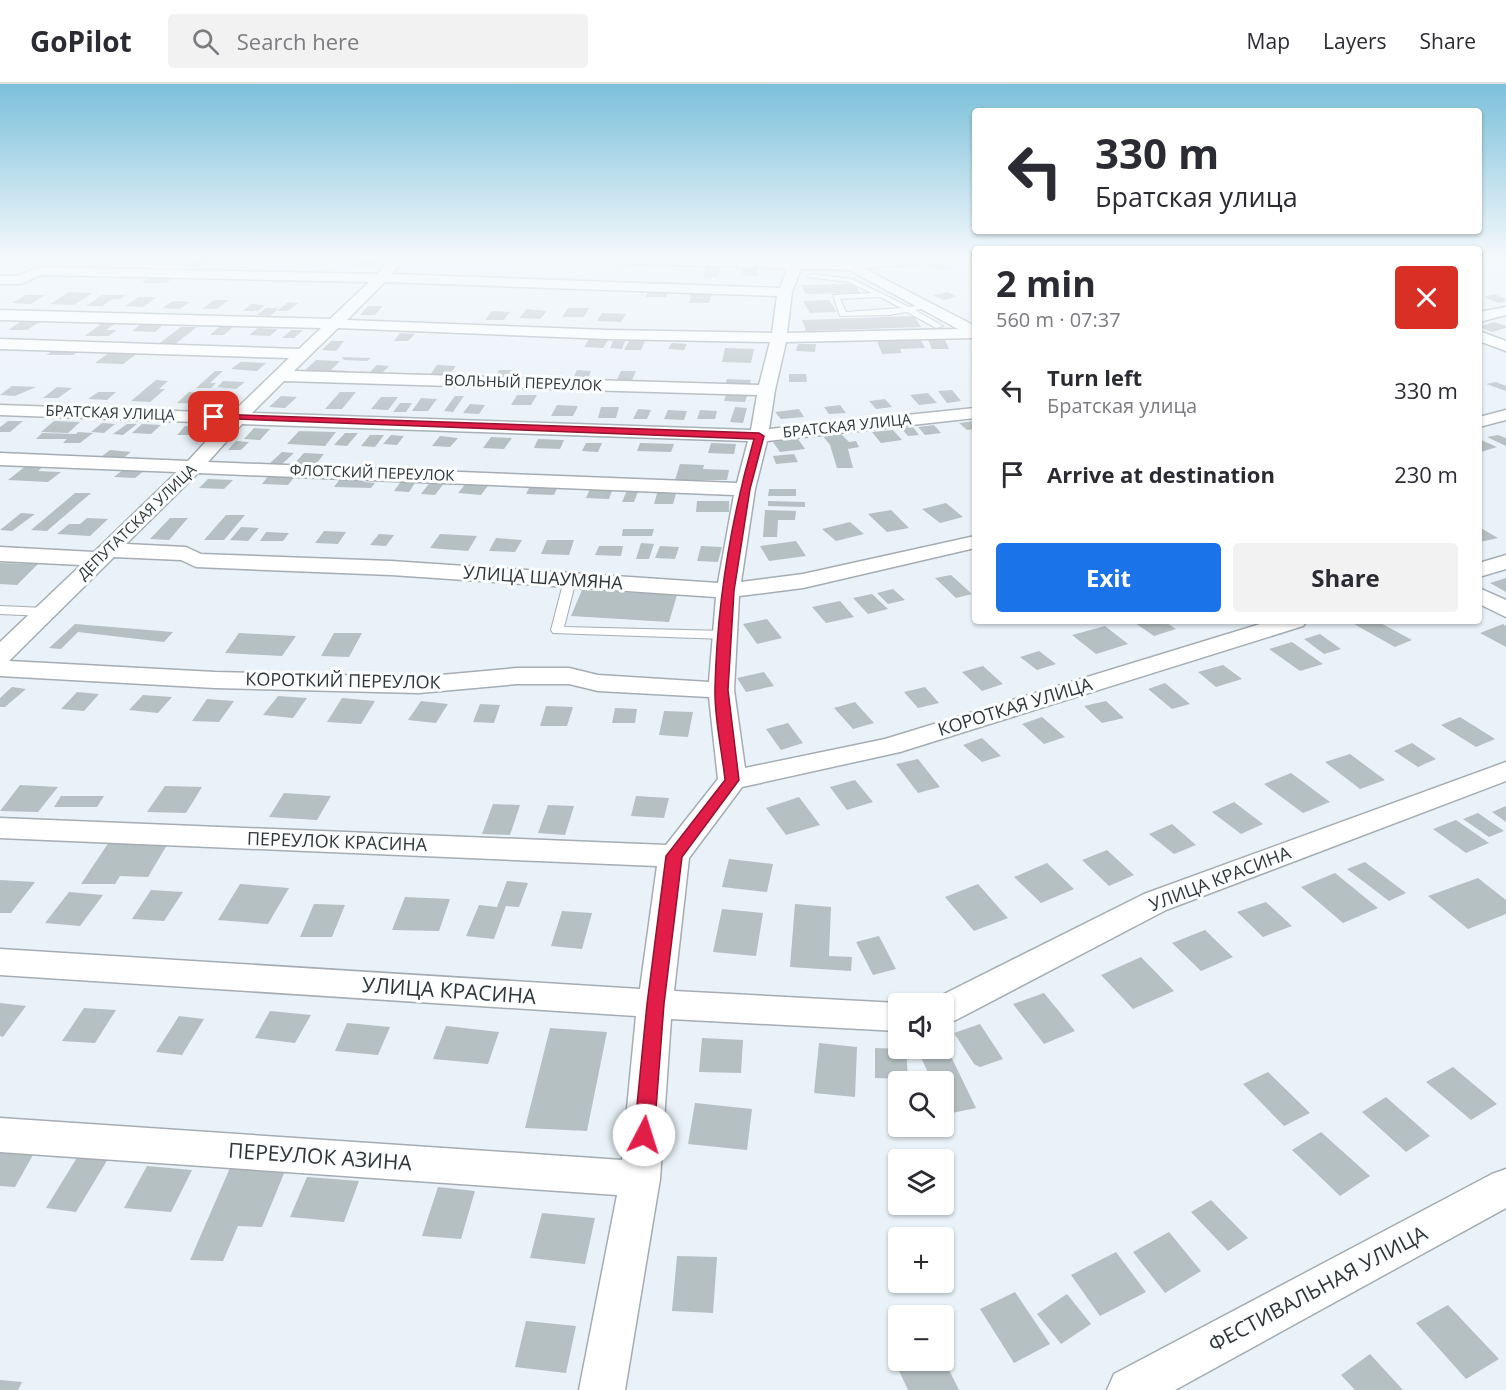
<!DOCTYPE html>
<html lang="en">
<head>
<meta charset="utf-8">
<style>
  :root { --surface:#fff; --page:#f2f2f3; --text:#2b2b33; --muted:#7c7c81; --line:#e1e1e2; --accent:#1a73e8 }
  body { margin:0; font-family:"Open Sans",sans-serif; background:var(--page); color:var(--text); height:100vh; display:flex; flex-direction:column; font-size:22px; white-space:nowrap }
  * { box-sizing:border-box; margin:0 }
  p { font-size:20px; color:var(--muted) }
  .icon { flex:none; width:33px; height:33px; fill:none; stroke:currentColor; stroke-width:2; stroke-linecap:round; stroke-linejoin:round }
  .map { position:relative; flex:1; overflow:hidden }
  .sheet { position:absolute; left:972px; top:162px; width:510px; height:378px; display:flex; flex-direction:column; background:var(--surface); border-radius:6px; box-shadow:0 2px 4px #0004 }
  .sheet>* { flex:none }
  .top-card { position:absolute; left:972px; top:24px; width:510px; height:126px; border-radius:6px; box-shadow:0 2px 4px #0004; background:#fff; color:var(--text); overflow:hidden }
  .tools { position:absolute; left:888px; top:909px; display:grid; gap:12px }
  .tools a { display:grid; place-items:center; width:66px; height:66px; border-radius:6px; background:var(--surface); box-shadow:0 2px 4px #0004; font-size:30px }
  .pin { position:absolute; display:grid; place-items:center; width:51px; height:51px; color:#fff; margin:-26px; border-radius:12px; box-shadow:0 3px 9px #0006 }
  .me { position:absolute; width:66px; margin:-33px; rotate:5deg; stroke-linejoin:round; filter:drop-shadow(0 0 4px #0008) }
  .turn { display:flex; align-items:center; gap:21px; height:126px; padding:0 24px; font-size:27px }
  .turn .icon { width:78px; height:78px; stroke-width:2.5 }
  .turn b { display:block; font-size:42px; line-height:51px }
  .round { display:grid; place-items:center; flex:none; width:63px; height:63px; border-radius:6px; background:var(--page) }
  .summary { display:flex; align-items:center; justify-content:space-between; height:102px; padding:0 24px }
  h1 { font-size:36px; font-weight:700; line-height:45px }
  .cta { display:flex; gap:12px; margin-top:auto; padding:12px 24px }
  .cta a { flex:1; height:69px; border-radius:6px; background:var(--accent); color:#fff; font-size:24px; font-weight:700; line-height:69px; text-align:center }
  .cta a+a { background:var(--page); color:var(--text) }
  ul { padding:0; list-style:none }
  li { display:flex; align-items:center; gap:18px; height:84px; padding:0 24px }
  li div { flex:1 }
  li b { display:block; font-size:22px }
  li em { font-style:normal }
  header { display:flex; align-items:center; gap:36px; box-sizing:border-box; height:84px; padding:0 30px; background:var(--surface); border-bottom:2px solid var(--line) }
  header strong { font-size:28px }
  nav { display:flex; gap:33px; margin-inline-start:auto; font-size:21px }
  .search { width:420px; height:54px; background:var(--page); display:flex; align-items:center; gap:15px; box-sizing:border-box; padding:0 21px; border-radius:6px; color:var(--muted); font-size:22px }
  .map>svg:first-child { display:block }
  .lines { fill:none; stroke-linecap:round; stroke-linejoin:round }
  .stream { stroke:#79d1c4; stroke-width:4.5 }
  .building { fill:#b5c0c2 }
  .service-casing { stroke:#a5adb3; stroke-width:2 }
  .minor-casing { stroke:#a5adb3; stroke-width:3 }
  .tertiary-casing { stroke:#a5adb3; stroke-width:3 }
  .service { fill:#fff; fill-rule:evenodd }
  .minor { fill:#fff; fill-rule:evenodd }
  .tertiary { fill:#fff; fill-rule:evenodd }
  .route { fill:#e11d48; stroke:#92132f; stroke-width:1.5 }
  .labels { text-anchor:middle; stroke-width:6; stroke-linejoin:round; paint-order:stroke }
  .far-street-label { font-size:15px; fill:#313537; stroke:#fcfeff }
  .street-label { font-size:18px; fill:#313537; stroke:#fcfeff }
  .near-street-label { font-size:21px; fill:#313537; stroke:#fcfeff }
</style>
</head>
<body>
<header>
<strong>GoPilot</strong>
<div class="search"><svg class="icon" aria-label="search" viewBox="0 0 24 24"><circle cx="10" cy="10" r="6"/><path d="M15 15l6 6"/></svg>Search here</div>
<nav><a>Map</a><a>Layers</a><a>Share</a></nav>
</header>
<div class="map">
<svg width="1506" height="1306" viewBox="0 0 1506 1306">
  <rect width="100%" height="100%" fill="#e9f2f8"/>
  <g class="lines">
    <path class="stream" d="M918,177L943,174"/>
  </g>
  <path class="building" d="M198,174H213L200,183L186,182Z
    M362,174L382,175L373,183L352,182Z
    M941,179L951,184L937,186L928,180Z
    M706,183L720,184L717,193H703Z
    M742,185H758L757,192H743Z
    M164,192H176L166,199H141L147,195H160Z
    M855,200L860,209L805,210L801,201Z
    M648,206L668,207L666,213H646Z
    M69,208L93,209L74,221L50,220Z
    M692,208L712,209L709,219H689Z
    M948,208L957,213L943,216L933,211Z
    M1494,210L1506,215V217L1499,219L1483,213Z
    M26,211H45L31,220L12,219Z
    M102,211H126L120,215H112L102,222H86Z
    M139,213H157L143,223L125,222Z
    M214,216H229L217,225H202Z
    M829,216L837,228L810,229L803,217Z
    M173,217L190,218L179,225L162,224Z
    M288,218L299,219L287,227H277Z
    M251,220L265,221L258,227H243Z
    M368,222H383L375,231H360Z
    M266,224H279L270,232L257,231Z
    M568,224H589L584,233H562Z
    M527,225L547,227L540,235L519,234Z
    M492,227L510,228L504,236H485Z
    M602,229L626,230L621,238L597,237Z
    M914,232L921,243L806,247L802,236Z
    M23,236L41,237L27,246H8Z
    M1494,238L1506,242V244L1492,248L1479,243Z
    M102,239L115,240L106,246H117L109,252H85Z
    M141,240L163,241L155,248L132,247Z
    M220,242L233,243L224,251H210Z
    M181,243H197L174,261H157Z
    M258,244L278,245L270,252L249,251Z
    M291,246H303L294,254H282Z
    M400,249L415,250L408,257H394Z
    M589,255L608,256L603,264L584,263Z
    M921,256L925,264L900,265L902,269L882,270L877,257Z
    M928,256H945L949,265H932Z
    M331,257H344L336,267L322,266Z
    M613,257H625L622,265L610,264Z
    M629,257H645L641,266H624Z
    M672,259L687,260L684,266L668,265Z
    M798,260H816L815,268L796,267Z
    M725,264L754,265L751,279L722,278Z
    M54,266H80L73,271H46Z
    M110,268L138,269L123,280L95,279Z
    M342,273L371,274L367,277L344,276Z
    M316,276L340,277L331,286L349,287L344,291L301,290Z
    M241,278L266,279L257,287L231,285Z
    M377,281L389,282L380,291L368,290Z
    M437,281L456,282L449,291H430Z
    M499,286H514L511,293H495Z
    M577,286L591,287L588,295L573,294Z
    M215,287H223L210,299H216L211,304H196Z
    M621,287H636L632,296H617Z
    M789,290H806L807,298H789Z
    M727,295L751,296L749,302L725,301Z
    M156,296L168,297L159,305H165L150,318L131,317Z
    M223,297L245,298L236,305L217,303Z
    M1496,298L1506,302V307L1486,300Z
    M12,302L36,303L15,312L0,311Z
    M57,303L72,304L58,314H43Z
    M952,306L961,317L947,319L938,307Z
    M98,308H116L107,316L88,315Z
    M189,308H211L199,320L177,319Z
    M340,308H356L342,325H325Z
    M928,309L937,319L919,321L910,311Z
    M517,311H537L531,321H511Z
    M726,311L747,312L745,318L724,317Z
    M281,312L297,313L285,324L269,323Z
    M455,312H464L453,328L444,327Z
    M381,313H398L388,326L371,325Z
    M421,314L437,315L428,327H412Z
    M885,315L892,323L876,325L869,317Z
    M400,319H412L406,328H393Z
    M470,320L485,321L479,330L463,329Z
    M557,321L578,322L573,332H551Z
    M840,321L846,329L829,330L824,323Z
    M601,323H619L616,334H598Z
    M735,323L747,324L743,339L730,338Z
    M638,325L651,326L647,335H633Z
    M799,325L804,333L781,335L775,328Z
    M668,326L687,327L684,336L664,335Z
    M700,326L717,327L715,335H697Z
    M8,337H23L10,348H0V343Z
    M54,337L80,338L68,349L41,348Z
    M974,337L975,345L967,346L959,339Z
    M102,339L115,340L104,349L91,348Z
    M127,340H137L123,351L113,350Z
    M142,340L161,341L151,350L132,349Z
    M934,341L941,349L925,351L918,343Z
    M185,342L199,343L191,351H177Z
    M913,343L919,351L908,352L901,344Z
    M254,344L270,345L260,356L244,355Z
    M893,346L902,356L881,359L872,348Z
    M299,347L336,348L325,362L287,360Z
    M78,348L93,349L80,359H63L67,355H36L42,349L76,350Z
    M345,349H358L347,362L334,361Z
    M841,350L849,358L856,357L859,363L848,365L853,384H837L830,361L823,352Z
    M370,351H384L375,363L361,362Z
    M391,351L404,352L397,361L383,360Z
    M1498,351L1506,354V362L1487,353Z
    M440,352L458,354L450,363L432,362Z
    M491,353L512,354L504,365L483,364Z
    M538,355L564,356L560,365L534,364Z
    M798,355L805,365L780,368L773,358Z
    M1479,355L1497,363L1481,368Z
    M236,357L249,358L241,366H228Z
    M586,359H602L598,368L582,367Z
    M640,359L674,360L671,368L637,367Z
    M711,359L736,360L734,370L708,369Z
    M110,366L131,368L122,375L101,373Z
    M282,368L294,369L281,381L269,380Z
    M304,369L324,370L315,381L294,380Z
    M794,370L798,378L776,380L773,372Z
    M680,380L704,381L703,385L729,386L727,396H675Z
    M27,381L44,382L38,387L61,388L48,398L8,396Z
    M124,385L145,386L135,394L114,393Z
    M269,391L295,392L288,401L262,400Z
    M342,392L367,393L363,398L375,399L371,404L334,403Z
    M208,395L233,396L224,405L199,404Z
    M402,396H417L409,408L394,407Z
    M431,397L445,398L435,411L421,410Z
    M467,398L490,399L481,411L458,409Z
    M531,400L558,402L554,411L526,410Z
    M591,403L613,404L609,415L586,414Z
    M628,404L639,405L634,418H622Z
    M769,405H796V412H768Z
    M658,406H677L673,420H654Z
    M75,409H91L47,447L31,446Z
    M697,417H729V428H696Z
    M768,417L805,418V423L768,422Z
    M946,419L963,433L940,439L922,425Z
    M765,426L796,427L795,436H778L777,453H763Z
    M891,426L909,444L887,448L868,430Z
    M21,429L35,430L12,447L0,446Z
    M226,431H245L224,456H204Z
    M87,434L108,435L90,452L57,450L69,440H80Z
    M170,434H188L169,456L150,455Z
    M850,438L864,450L836,457L822,445Z
    M241,443L259,444L248,457L230,456Z
    M1479,443L1498,454L1480,458Z
    M623,445H654L652,452H622Z
    M324,447L346,448L338,460L315,459Z
    M266,448L289,449L283,457H260Z
    M379,450L394,451L386,462L370,461Z
    M440,450L477,452L468,467L430,464Z
    M496,454L522,456L515,468L489,467Z
    M547,456H574L569,471L541,470Z
    M796,457L806,472L769,477L760,462Z
    M641,459L654,460L649,475H636Z
    M599,462H623L621,472L595,471Z
    M660,462L679,463L675,475L655,474Z
    M701,462L722,463L718,478L697,477Z
    M0,479L38,480L17,501L0,500Z
    M951,491L972,510L956,514L935,494Z
    M1506,494V508L1490,499Z
    M893,505L905,516L888,520L877,509Z
    M582,506L677,511L669,538L571,532Z
    M872,510L888,525L868,530L853,514Z
    M840,517L854,533L826,539L812,523Z
    M767,535L782,554L757,560L743,540Z
    M1132,537H1164L1176,545L1154,552Z
    M1361,537H1377L1412,556L1395,563L1354,540Z
    M75,540L173,548L164,558L78,548L61,565L49,564Z
    M1503,540L1506,542V563L1480,549Z
    M1105,542L1128,560L1096,570L1072,551Z
    M239,549L296,552L282,572L225,569Z
    M334,549H362L349,573L321,572Z
    M1320,550L1341,565L1324,570L1304,555Z
    M1292,558L1323,580L1300,587L1269,565Z
    M1039,567L1056,580L1037,586L1020,573Z
    M1223,581L1242,595L1216,603L1198,588Z
    M983,582L1003,600L982,607L962,588Z
    M764,588L774,602L746,608L737,594Z
    M1165,599L1190,620L1172,625L1148,605Z
    M12,603L26,605L5,623H0V614Z
    M925,603L939,619L918,624L904,608Z
    M77,608L99,610L84,627L61,625Z
    M143,611L172,613L158,629L129,626Z
    M278,612L307,614L293,634L263,631Z
    M342,614L375,617L361,640L327,638Z
    M207,615L234,617L219,638L192,637Z
    M421,617L448,620L436,639L408,636Z
    M1106,617L1124,634L1102,639L1084,622Z
    M855,618L874,639L853,645L834,624Z
    M480,620L500,621L494,639L473,638Z
    M546,622L573,623L567,642H540Z
    M615,624L637,625L635,639H612Z
    M664,627L693,628L688,653L659,651Z
    M1042,633L1065,653L1044,660L1022,640Z
    M1460,633L1495,655L1476,663L1441,641Z
    M788,639L803,659L781,666L766,645Z
    M982,654L1001,672L982,678L963,661Z
    M1412,659L1436,675L1418,683L1394,667Z
    M1350,670L1385,696L1360,705L1325,678Z
    M918,675L940,703L918,709L896,680Z
    M1291,689L1330,718L1303,729L1264,700Z
    M855,696L873,718L847,726L830,703Z
    M20,701L58,703L38,728L0,727Z
    M165,702L202,703L186,729L147,728Z
    M284,709L331,712L317,736L269,733Z
    M61,712H104L97,723H54Z
    M636,712L669,714L664,734L631,732Z
    M799,713L820,741L786,751L766,724Z
    M1234,718L1263,740L1241,750L1212,728Z
    M493,720L520,721L510,751L482,750Z
    M548,721L574,722L565,751L538,749Z
    M1506,722V738L1492,728Z
    M1478,729L1504,747L1489,753L1463,735Z
    M1456,736L1489,759L1466,769L1433,745Z
    M1172,740L1196,761L1174,770L1149,750Z
    M111,755L170,756L148,793L120,792L115,800H81Z
    M1107,766L1134,791L1109,802L1082,776Z
    M729,775L773,780L767,808L722,803Z
    M1365,778L1406,809L1389,817L1347,785Z
    M1047,779L1074,805L1041,819L1014,793Z
    M1335,789L1378,824L1343,839L1301,803Z
    M1478,794L1506,816V830L1468,845L1428,812Z
    M0,796L35,798L11,829H0Z
    M507,797L528,799L519,823L506,822L494,855L466,852L479,821L497,823Z
    M240,800L289,804L268,840L218,836Z
    M978,800L1008,834L974,847L945,813Z
    M151,806L183,808L164,837L132,835Z
    M69,808L103,811L80,842L45,839Z
    M405,813L450,815L439,847L392,846Z
    M1266,818L1292,842L1263,853L1237,828Z
    M314,820L345,821L332,853H300Z
    M795,820L831,823L829,872L852,873L851,887L790,883Z
    M722,825L763,829L756,872L713,868Z
    M562,827L592,829L582,865L551,862Z
    M1205,846L1233,873L1201,887L1172,859Z
    M879,852L896,885L873,891L856,858Z
    M1141,873L1174,907L1133,925L1101,891Z
    M1044,909L1075,947L1044,960L1013,920Z
    M0,919L26,922L3,953L0,952Z
    M84,924L116,926L95,959L62,957Z
    M270,927L311,931L295,959L255,954Z
    M179,932L204,935L182,971L156,968Z
    M347,939L390,943L378,971L335,967Z
    M980,940L1003,975L980,983L974,980L954,949Z
    M446,942L499,948L488,980L433,975Z
    M550,944L607,948L587,1047L525,1044Z
    M702,954L743,956L741,989L699,988Z
    M944,958L976,1024L947,1030L944,1023V998H932L917,964H944Z
    M819,959L857,963L855,1013L814,1009Z
    M875,964L906,965L908,995L875,994Z
    M1453,983L1497,1020L1471,1036L1426,998Z
    M1268,988L1310,1029L1284,1042L1243,1000Z
    M1386,1013L1430,1052L1406,1068L1362,1028Z
    M695,1019L752,1025L747,1066L688,1060Z
    M1321,1048L1370,1092L1340,1112L1292,1066Z
    M0,1069L33,1071L15,1103L0,1102Z
    M78,1072L108,1075L76,1128L46,1124Z
    M147,1082L192,1086L171,1128L124,1124Z
    M230,1084L285,1087L262,1143L238,1142L223,1177L190,1176Z
    M307,1093L359,1097L344,1138L290,1133Z
    M438,1103L475,1107L461,1155L422,1152Z
    M1211,1116L1248,1154L1228,1167L1191,1128Z
    M542,1129L595,1134L585,1180L530,1174Z
    M1169,1148L1201,1187L1165,1209L1133,1168Z
    M1116,1168L1146,1208L1100,1232L1071,1191Z
    M677,1172L717,1173L713,1229L672,1227Z
    M1015,1208L1050,1260L1014,1279L980,1225Z
    M1067,1210L1091,1240L1061,1260L1037,1230Z
    M1448,1221L1499,1275L1466,1295L1416,1239Z
    M526,1237L576,1242L566,1289L515,1283Z
    M1370,1270L1403,1306H1355L1341,1291Z
    M899,1276H944L959,1306H908L895,1278Z
    M0,1296L22,1298L18,1306H0Z"/>
  <g class="lines">
    <g class="service-casing">
      <path id="service" d="M966,174H975V179L967,175Z
        M810,190L852,195L909,223L927,220V224L915,226L943,242L936,244L907,228L889,231L840,232L833,211L872,209L848,198L808,193ZM880,213L901,224L846,228L840,215Z
        M570,493L576,496L564,543L725,547L731,551L725,555L553,549L551,546L564,496Z
        M0,522L45,524L51,528L45,532L0,530Z"/>
    </g>
    <g class="minor-casing">
      <path id="minor" d="M0,174H10L0,180Z
        M391,174H405L392,190L780,204L789,179L796,175L803,179L792,208L787,249L958,245L827,174H844L975,242V254L786,258L775,306L769,345L975,324V334L767,357L755,405L741,498L803,490L975,452V464L803,504L739,512L734,606L745,684L885,655L1270,537H1307L1303,542L900,668L742,703L689,774L674,907L898,919V947L671,935L660,1095L625,1306H579L617,1111L0,1068V1034L622,1076L636,932L0,891V865L640,905L657,782L0,754V734L666,761L718,695L709,613L598,607L569,600H517L419,609L215,604L0,592V558L81,481L0,477V463L94,468L177,388L0,381V369L188,377L223,339L0,331V321L232,329L289,274L0,265V255L299,265L321,244L0,236V226L330,235L369,198L41,191L21,200H0V192H18L38,183L377,190ZM385,198L777,212L772,249L608,246L347,236ZM338,244L608,255L770,258L759,301L294,287ZM284,297L757,311L751,346L252,329ZM242,340L748,357L737,399L208,378ZM198,389L734,411L718,499L391,477L201,470L186,463L126,460ZM114,473L181,476L196,483L391,491L716,513L709,598L598,591L569,584H517L419,593L215,588L9,577Z
        M1506,223V231L1479,238V228Z
        M1479,247L1506,257V267L1479,257Z
        M1506,326V336L1479,343V333Z
        M1506,471V485L1479,493V479Z
        M1479,504L1506,516V533L1479,520Z
        M1506,678V697L1166,826L956,936L944,940V920H930L932,916L1144,810Z
        M1506,1085V1124L1175,1306H1107L1114,1290L1492,1090Z"/>
    </g>
    <g class="tertiary-casing">
      <path id="tertiary" d="M599,174L846,176L930,174L922,179L846,186L607,179Z"/>
    </g>
    <use href="#service" class="service"/>
    <use href="#minor" class="minor"/>
    <use href="#tertiary" class="tertiary"/>
  </g>
  <linearGradient id="sky" x2="0" y2="1"><stop stop-color="#7bc0da"/><stop offset="0.49" stop-color="#f5f9fc"/><stop offset="1" stop-color="#f5f9fc" stop-opacity="0"/></linearGradient>
  <rect width="1506" height="357" fill="url(#sky)"/>
  <path class="route" d="M214,330L759,349L764,352L750,405L734,507L728,606L739,696L682,773L664,920L654,1051L651,1057L644,1060L637,1057L634,1051L647,920L666,772L725,696C722,666 714,634 715,604C717,520 731,435 754,355L211,334V331Z"/>
  <g class="labels">
    <g class="far-street-label">
      <text transform="translate(523 299) rotate(2)" y="5">ВОЛЬНЫЙ ПЕРЕУЛОК</text>
      <text transform="translate(110 329) rotate(2)" y="5">БРАТСКАЯ УЛИЦА</text>
      <text transform="translate(847 342) rotate(-6)" y="5">БРАТСКАЯ УЛИЦА</text>
      <text transform="translate(372 389) rotate(2)" y="5">ФЛОТСКИЙ ПЕРЕУЛОК</text>
      <text transform="translate(137 438) rotate(-44)" y="5">ДЕПУТАТСКАЯ УЛИЦА</text>
    </g>
    <g class="street-label">
      <text transform="translate(543 494) rotate(4)" y="6">УЛИЦА ШАУМЯНА</text>
      <text transform="translate(343 597) rotate(1)" y="6">КОРОТКИЙ ПЕРЕУЛОК</text>
      <text transform="translate(1015 623) rotate(-17)" y="6">КОРОТКАЯ УЛИЦА</text>
      <text transform="translate(337 758) rotate(2)" y="6">ПЕРЕУЛОК КРАСИНА</text>
      <text transform="translate(1220 795) rotate(-21)" y="6">УЛИЦА КРАСИНА</text>
    </g>
    <g class="near-street-label">
      <text transform="translate(449 907) rotate(4)" y="7">УЛИЦА КРАСИНА</text>
      <text transform="translate(320 1073) rotate(4)" y="7">ПЕРЕУЛОК АЗИНА</text>
      <text transform="translate(1318 1205) rotate(-28)" y="7">ФЕСТИВАЛЬНАЯ УЛИЦА</text>
    </g>
  </g>
</svg>
<div class="tools">
<a><svg class="icon" aria-label="sound" viewBox="0 0 24 24"><path d="M4 9h4l5-4v14l-5-4H4zM17 9q2 3 0 6"/></svg></a>
<a><svg class="icon" aria-label="search" viewBox="0 0 24 24"><circle cx="10" cy="10" r="6"/><path d="M15 15l6 6"/></svg></a>
<a><svg class="icon" aria-label="layers" viewBox="0 0 24 24"><path d="M12 4l9 5-9 5-9-5zM3 14l9 5 9-5"/></svg></a>
<a>+</a>
<a>−</a>
</div>
<div class="pin" style="left:214px;top:333px;background:#d93025"><svg class="icon" aria-label="arrive" viewBox="0 0 24 24"><path d="M6 21V4h12l-3 4 3 4H6"/></svg></div>
<svg class="me" style="left:644px;top:1051px" viewBox="-20 -20 40 40"><circle r="19" fill="#fff"/><path d="M0-13L10 11 0 6-10 11z" fill="#e11d48"/></svg>
<div class="top-card">
<div class="turn"><svg class="icon" aria-label="left" viewBox="0 0 24 24"><path d="M17 20v-9H6M10 6l-5 5 5 5"/></svg><div><b>330 m</b>Братская улица</div></div>
</div>
<section class="sheet">
<div class="summary"><div><h1>2 min</h1><p>560 m · 07:37</p></div><a class="round" style="background:#d93025;color:#fff"><svg class="icon" aria-label="close" viewBox="0 0 24 24"><path d="M6 6l12 12M18 6L6 18"/></svg></a></div>
<ul>
<li><svg class="icon" aria-label="left" viewBox="0 0 24 24"><path d="M17 20v-9H6M10 6l-5 5 5 5"/></svg><div><b>Turn left</b><p>Братская улица</p></div><em>330 m</em></li>
<li><svg class="icon" aria-label="arrive" viewBox="0 0 24 24"><path d="M6 21V4h12l-3 4 3 4H6"/></svg><div><b>Arrive at destination</b></div><em>230 m</em></li>
</ul>
<div class="cta"><a>Exit</a><a>Share</a></div>
</section>
</div>
</body>
</html>
